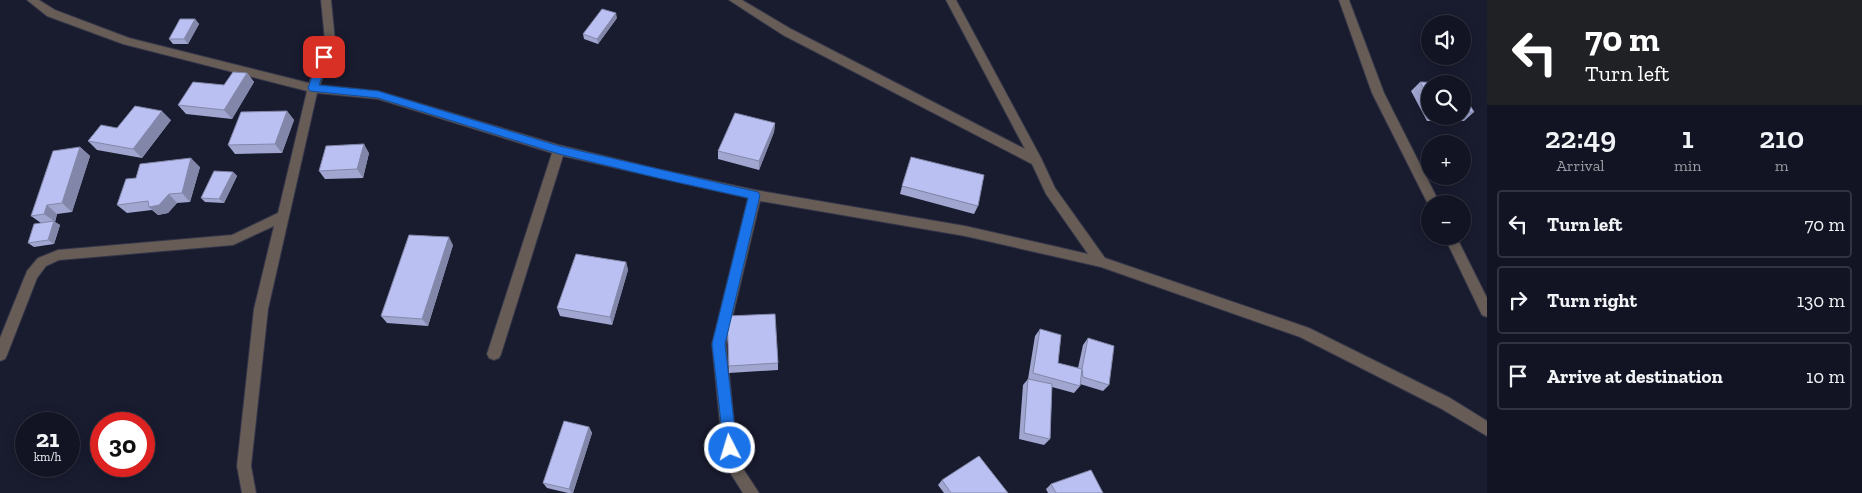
<!DOCTYPE html>
<html lang="en">
<head>
<meta charset="utf-8">
<style>
  :root { --surface:#131423; --page:#1c1d2b; --text:#f1f3f6; --muted:#9d9ea6; --line:#323341 }
  body { margin:0; font-family:"Zilla Slab",serif; background:var(--page); color:var(--text); height:100vh; display:flex; flex-direction:column; font-size:19px; white-space:nowrap }
  * { box-sizing:border-box; margin:0 }
  p { font-size:16px; color:var(--muted) }
  .icon { flex:none; width:28px; height:28px; fill:none; stroke:currentColor; stroke-width:2; stroke-linecap:round; stroke-linejoin:round }
  .map { position:relative; flex:1; overflow:hidden }
  .panel { display:flex; flex-direction:column; background:var(--surface); width:375px }
  .panel>* { flex:none }
  .banner { background:#202124; color:#fff; overflow:hidden }
  .fabs { position:absolute; left:1421px; top:15px; display:grid; gap:10px }
  .fabs a { display:grid; place-items:center; width:50px; height:50px; border-radius:50%; background:var(--surface); box-shadow:0 2px 12px #0003,0 0 0 1px var(--line); font-size:25px }
  .speed { position:absolute; left:15px; top:412px; display:flex; gap:10px; font-size:25px; font-weight:700; text-align:center }
  .speed>* { display:grid; place-content:center; width:65px; height:65px; border-radius:50%; background:var(--surface); box-shadow:0 2px 12px #0003,0 0 0 1px var(--line); line-height:1 }
  .speed small { font-size:12px; font-weight:400 }
  .speed .limit { border:8px solid #d22; background:#fff; color:#111 }
  .pin { position:absolute; display:grid; place-items:center; width:42px; height:42px; color:#fff; margin:-21px; border-radius:10px; box-shadow:0 2px 8px #0006 }
  .me { position:absolute; width:55px; margin:-28px; rotate:355deg; stroke-linejoin:round; filter:drop-shadow(0 0 4px #0008) }
  .turn { display:flex; align-items:center; gap:18px; height:105px; padding:0 15px; font-size:22px }
  .turn .icon { width:65px; height:65px; stroke-width:2.5 }
  .turn b { display:block; font-size:35px; line-height:42px }
  .eta { display:flex; justify-content:space-evenly; align-items:center; height:85px; text-align:center }
  .eta b { font-size:30px; font-weight:600; line-height:35px }
  ul { padding:0; list-style:none }
  li { display:flex; align-items:center; gap:15px; height:68px; margin:0 10px 8px; padding:0 5px; border:2px solid var(--line); border-radius:5px }
  li div { flex:1 }
  li b { display:block; font-size:19px }
  li em { font-style:normal }
  main { display:flex; flex:1; min-height:0 }
  .map>svg:first-child { display:block }
  .lines { fill:none; stroke-linecap:round; stroke-linejoin:round }
  .street-casing { stroke:#343649; stroke-width:2 }
  .street { fill:#675c56; fill-rule:evenodd }
  .wall { fill:#a0a6d0 }
  .shaded-wall { fill:#8287a9 }
  .building { fill:#bac1f2; stroke:#8287a9 }
  .route { fill:#1a73e8; stroke:#114b97 }
</style>
</head>
<body>
<main>
<div class="map">
<svg width="1487" height="493" viewBox="0 0 1487 493">
  <rect width="100%" height="100%" fill="#191b2f"/>
  <g class="lines">
    <g class="street-casing">
      <path id="street" d="M27,0H39L55,10L129,38L309,83L325,41L321,0H331L335,41L320,85L378,91L559,145L658,169L755,190L965,226L1088,254L1046,194L1032,164L783,35L729,0H742L791,29L1025,149L946,0H956L1041,158L1055,188L1105,258L1309,328L1450,398L1487,421V436L1440,408L1300,337L1101,267L965,236L760,201L726,344L738,461L759,493H743L724,463L712,344L748,198L563,156L501,354L499,358L494,360L489,358L487,354L552,153L378,99L317,93L268,309L251,466L256,493H242L237,466L254,309L274,226L233,245L59,260L46,266L37,278L7,355L5,359L0,361V338L27,271L38,258L58,250L232,235L278,213L307,91L123,44L47,16Z
        M1339,0H1349L1384,93L1440,204H1430V208L1372,93Z
        M1444,236H1456L1487,298V317L1482,315Z"/>
    </g>
    <use href="#street" class="street"/>
  </g>
  <path class="wall" d="M617,18L598,44L584,39L583,34Z
    M195,19L199,24L188,44H173L169,39Z
    M247,73L254,82L232,119L186,114L178,105L224,85Z
    M1420,82L1430,84V116H1462V92L1474,112L1464,121H1427L1411,91Z
    M287,111L294,120L282,153L235,154L228,145Z
    M171,120L142,158L97,150L88,141L117,128Z
    M775,123L774,132L759,170L718,159V151Z
    M80,147L90,156L72,212L57,214L55,222L60,225L54,244L34,247L28,243L41,223L31,216Z
    M369,153L363,178L325,179L319,171Z
    M200,167L190,202L177,203L168,213L158,215L152,210L127,213L117,205Z
    M233,172L237,176L224,203L205,202L201,198Z
    M902,186L978,206L974,214L900,194Z
    M453,245L428,326L387,323L381,316Z
    M626,262L628,270L612,325L560,316L557,308Z
    M727,316L778,363V370L729,373Z
    M1040,329L1058,363L1078,368L1083,345L1088,338L1109,385L1103,391L1080,384V386L1074,393L1052,387L1050,439L1044,445L1019,439L1023,385L1028,379L1035,336Z
    M589,427L592,433L573,493H568L547,488L543,483Z
    M942,480L1008,493H944L938,485Z
    M1051,484L1103,493H1048L1046,489Z"/>
  <path class="shaded-wall" d="M616,13L617,18L598,44L597,39Z
    M195,19L199,24L188,44L184,39Z
    M247,73L254,82L232,119L224,110Z
    M162,111L171,120L142,158L133,149Z
    M287,111L294,120L282,153L275,144Z
    M775,123L774,132L759,170V161Z
    M364,144L369,153L363,178L357,169Z
    M80,147L90,156L72,212L62,203Z
    M191,158L200,167L190,202L182,193Z
    M233,172L237,176L224,203L219,199Z
    M169,194L177,203L168,213L158,215L149,207Z
    M47,205L57,214L55,222L60,225L54,244L48,240L54,221L44,214Z
    M449,237L453,245L428,326L422,319Z
    M626,262L628,270L612,325L610,317Z
    M589,427L592,433L573,493H572L569,489Z"/>
  <path class="building" d="M602,9L616,13L597,39L583,34Z
    M180,19H195L184,39H169Z
    M233,72L247,73L224,110L178,105L193,82L224,85Z
    M1420,82L1457,83V84H1430V99Z
    M1462,92L1474,112H1462Z
    M135,106L162,111L133,149L88,141L101,125L117,128Z
    M287,111L275,144L228,145L241,112Z
    M735,113L775,123L759,161L718,151Z
    M364,144L357,169L319,171L326,146Z
    M80,147L62,203L47,205L44,214L31,216L53,151Z
    M911,157L984,175L978,206L902,186Z
    M191,158L182,193L169,194L159,205L149,207L148,201L117,205L126,179L136,178L140,164Z
    M214,171L233,172L219,199L201,198Z
    M54,221L48,240L28,243L34,224Z
    M409,235L449,237L422,319L381,316Z
    M576,254L626,262L610,317L557,308Z
    M775,314L778,363L729,366L727,316Z
    M1040,329L1061,335L1058,363L1082,369L1080,386L1033,373Z
    M1088,338L1114,346L1109,385L1083,377L1082,369Z
    M1028,379L1052,384L1050,439L1024,433Z
    M564,421L589,427L569,489L543,483Z
    M979,456L1008,493H951L942,480Z
    M1091,470L1103,493H1056L1051,484Z"/>
  <path class="route" d="M324,53L329,57L319,85L378,91L559,146L758,192L760,195L725,344L737,448L735,453L730,454L726,453L724,448L712,344L748,198L658,178L559,154L378,98L310,91L308,88L319,57Z"/>
</svg>
<div class="fabs">
<a><svg class="icon" aria-label="sound" viewBox="0 0 24 24"><path d="M4 9h4l5-4v14l-5-4H4zM17 9q2 3 0 6"/></svg></a>
<a><svg class="icon" aria-label="search" viewBox="0 0 24 24"><circle cx="10" cy="10" r="6"/><path d="M15 15l6 6"/></svg></a>
<a>+</a>
<a>−</a>
</div>
<div class="speed"><div>21<small>km/h</small></div><div class="limit">30</div></div>
<div class="pin" style="left:324px;top:57px;background:#d93025"><svg class="icon" aria-label="arrive" viewBox="0 0 24 24"><path d="M6 21V4h12l-3 4 3 4H6"/></svg></div>
<svg class="me" style="left:730px;top:448px" viewBox="-20 -20 40 40"><circle r="17" fill="#1a73e8" stroke="#fff" stroke-width="3"/><path d="M0-11L8 9 0 5-8 9z" fill="#fff"/></svg>
</div>
<section class="panel">
<div class="banner">
<div class="turn"><svg class="icon" aria-label="left" viewBox="0 0 24 24"><path d="M17 20v-9H6M10 6l-5 5 5 5"/></svg><div><b>70 m</b>Turn left</div></div>
</div>
<div class="eta">
<div><b>22:49</b><p>Arrival</p></div>
<div><b>1</b><p>min</p></div>
<div><b>210</b><p>m</p></div>
</div>
<ul>
<li><svg class="icon" aria-label="left" viewBox="0 0 24 24"><path d="M17 20v-9H6M10 6l-5 5 5 5"/></svg><div><b>Turn left</b></div><em>70 m</em></li>
<li><svg class="icon" aria-label="right" viewBox="0 0 24 24"><path d="M7 20v-9h11M14 6l5 5-5 5"/></svg><div><b>Turn right</b></div><em>130 m</em></li>
<li><svg class="icon" aria-label="arrive" viewBox="0 0 24 24"><path d="M6 21V4h12l-3 4 3 4H6"/></svg><div><b>Arrive at destination</b></div><em>10 m</em></li>
</ul>
</section>
</main>
</body>
</html>
